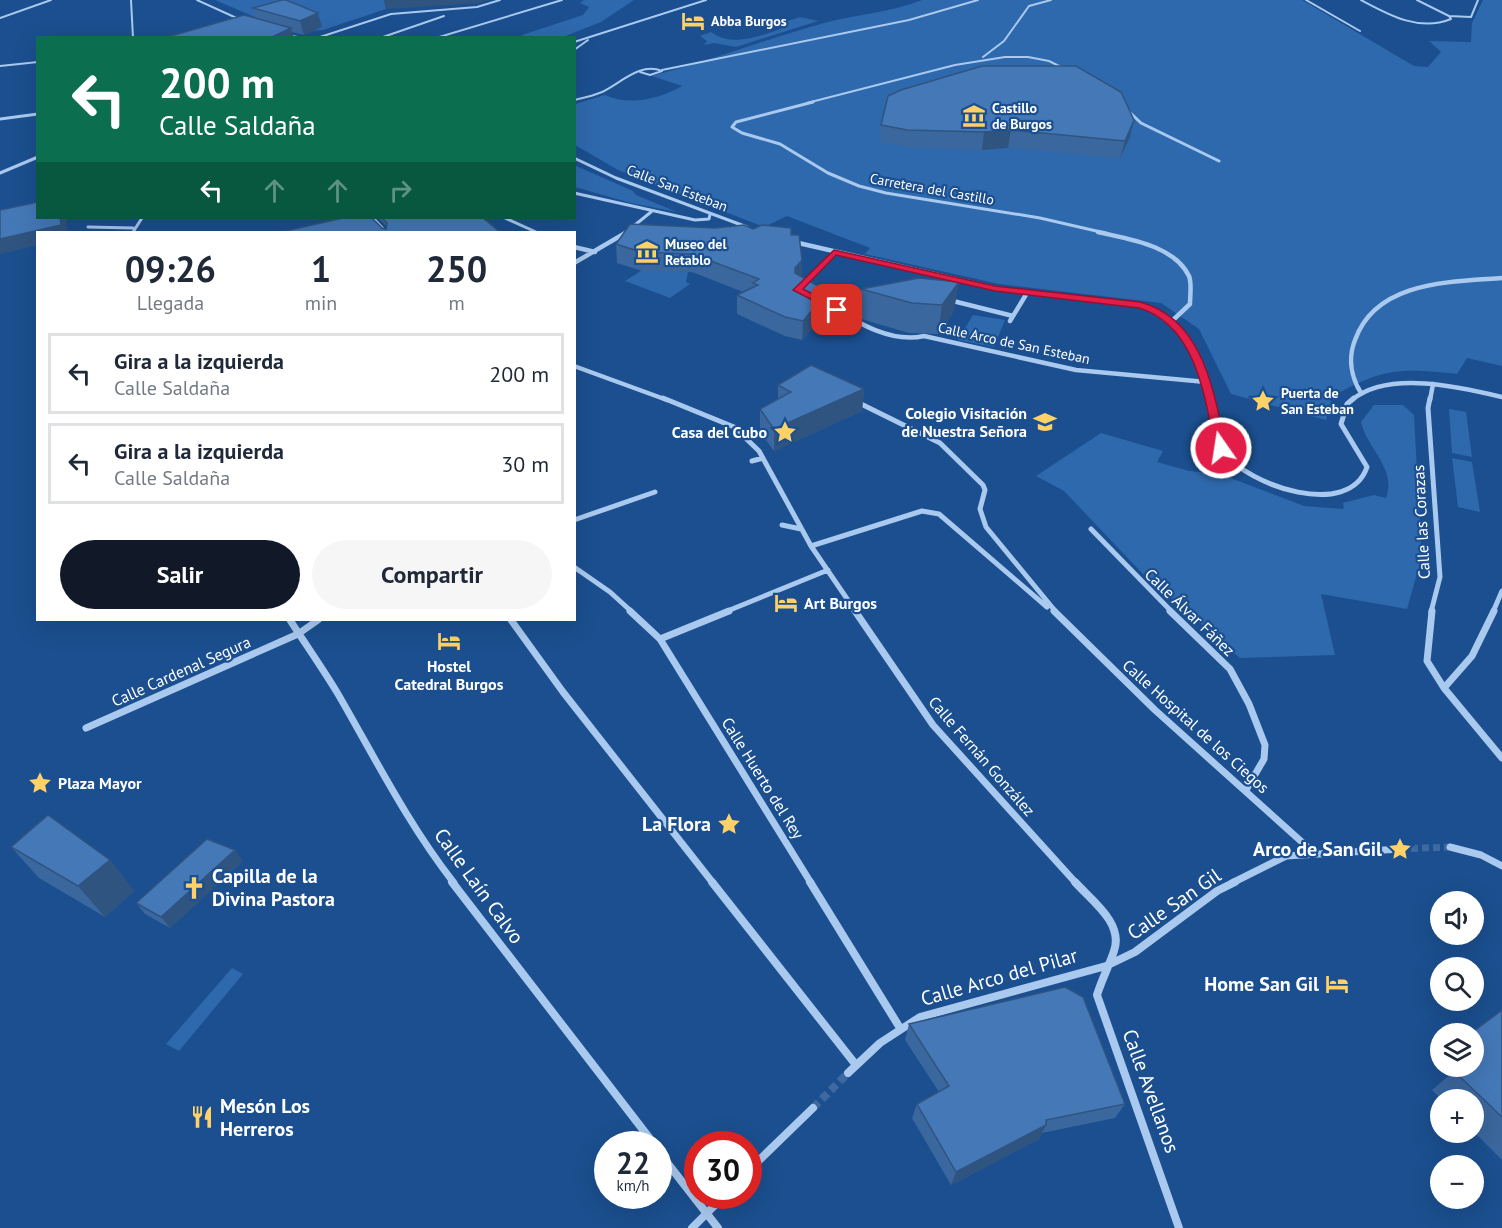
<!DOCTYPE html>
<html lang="es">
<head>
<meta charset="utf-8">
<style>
  :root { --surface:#fff; --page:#f6f6f7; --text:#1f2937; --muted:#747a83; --line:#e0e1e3; --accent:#111827 }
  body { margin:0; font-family:"PT Sans",sans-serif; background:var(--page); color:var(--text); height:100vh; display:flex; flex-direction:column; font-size:22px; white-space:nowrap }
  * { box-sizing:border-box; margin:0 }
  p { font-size:20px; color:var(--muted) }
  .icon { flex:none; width:33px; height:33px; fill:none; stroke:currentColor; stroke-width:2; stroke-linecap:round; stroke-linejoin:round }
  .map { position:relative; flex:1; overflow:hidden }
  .details { position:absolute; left:36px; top:231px; width:540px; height:390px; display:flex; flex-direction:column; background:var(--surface); border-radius:0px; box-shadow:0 6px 24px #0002 }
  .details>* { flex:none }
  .top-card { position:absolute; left:36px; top:36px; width:540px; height:183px; border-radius:0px; box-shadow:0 6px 24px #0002; background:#0b6e4f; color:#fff; overflow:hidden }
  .buttons { position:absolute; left:1430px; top:891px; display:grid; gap:12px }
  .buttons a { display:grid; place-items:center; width:54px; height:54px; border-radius:50%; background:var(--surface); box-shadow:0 6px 24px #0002; font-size:30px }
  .speed { position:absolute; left:594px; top:1131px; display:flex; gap:12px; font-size:30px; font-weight:700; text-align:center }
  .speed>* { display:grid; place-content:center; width:78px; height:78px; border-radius:50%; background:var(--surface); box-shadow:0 6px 24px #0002; line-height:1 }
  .speed small { font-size:15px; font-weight:400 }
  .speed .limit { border:9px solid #d22; background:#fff; color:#111 }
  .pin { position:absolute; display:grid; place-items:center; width:51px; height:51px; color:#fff; margin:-26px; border-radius:12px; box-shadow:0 3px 9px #0006 }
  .me { position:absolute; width:66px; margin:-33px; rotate:347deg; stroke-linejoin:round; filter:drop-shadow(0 0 4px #0008) }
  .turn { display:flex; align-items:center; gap:21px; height:126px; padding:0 24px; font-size:27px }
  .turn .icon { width:78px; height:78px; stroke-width:2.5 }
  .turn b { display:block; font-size:42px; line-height:51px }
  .lanes { display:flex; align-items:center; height:57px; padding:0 24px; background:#0003; justify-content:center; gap:30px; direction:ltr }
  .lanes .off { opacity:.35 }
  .eta { display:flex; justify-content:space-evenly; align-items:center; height:102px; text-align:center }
  .eta b { font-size:36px; font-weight:800; line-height:42px }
  .button { display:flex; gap:12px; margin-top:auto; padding:12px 24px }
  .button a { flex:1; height:69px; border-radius:36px; background:var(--accent); color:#fff; font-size:24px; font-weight:800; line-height:69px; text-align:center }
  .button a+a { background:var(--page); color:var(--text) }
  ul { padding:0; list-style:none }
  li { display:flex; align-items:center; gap:18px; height:81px; margin:0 12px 9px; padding:0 12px; border:3px solid var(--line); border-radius:0px }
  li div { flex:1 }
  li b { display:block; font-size:22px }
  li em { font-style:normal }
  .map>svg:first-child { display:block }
  .green { fill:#2e69ad }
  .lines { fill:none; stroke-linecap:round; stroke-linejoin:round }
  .street-tunnel-far1 { stroke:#3d69a0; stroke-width:7; stroke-dasharray:7 4; stroke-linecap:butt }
  .street-tunnel { stroke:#3d69a0; stroke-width:8; stroke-dasharray:8 4.5; stroke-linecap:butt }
  .street-far5 { stroke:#a9c9ee; stroke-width:2 }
  .street-far4 { stroke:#a9c9ee; stroke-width:3 }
  .street-far3 { stroke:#a9c9ee; stroke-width:4.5 }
  .street-far2 { stroke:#a9c9ee; stroke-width:5 }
  .street-far1 { stroke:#a9c9ee; stroke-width:7 }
  .street { stroke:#a9c9ee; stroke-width:8 }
  .wall { fill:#3a679d }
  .shaded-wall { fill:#305480 }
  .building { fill:#4478b7; stroke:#305480; stroke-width:1.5 }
  .route { fill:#e11d48; stroke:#92132f; stroke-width:1.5 }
  .labels { text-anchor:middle; stroke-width:4.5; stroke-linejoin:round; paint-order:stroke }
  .far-poi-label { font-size:14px; font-weight:bold; fill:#fff; stroke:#1b4f8f; text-anchor:start }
  .far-street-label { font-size:14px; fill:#fff; stroke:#1b4f8f }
  .poi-label { font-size:16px; font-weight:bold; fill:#fff; stroke:#1b4f8f; text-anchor:end }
  .street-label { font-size:16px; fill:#fff; stroke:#1b4f8f }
  .near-poi-label { font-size:20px; font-weight:bold; fill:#fff; stroke:#1b4f8f; text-anchor:end }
  .near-street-label { font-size:20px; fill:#fff; stroke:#1b4f8f }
</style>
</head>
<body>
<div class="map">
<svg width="1502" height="1228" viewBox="0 0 1502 1228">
  <rect width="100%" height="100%" fill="#1b4f8f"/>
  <path class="green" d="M215,0H384L386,9L323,30L290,32Z
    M584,0H634L601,22L563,37H525L522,35L583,15L589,7L580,3Z
    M922,0H1302L1414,66L1428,67L1441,52L1429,41L1471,42L1472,23L1483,0H1502V366L1467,358L1457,374C1401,368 1382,368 1332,397L1326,420L1231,394L1199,329L1161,303L999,284L865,254L870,248L787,216L764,227L618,170L575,145V104L605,95C629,106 660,99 682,86L652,76C710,61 766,39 824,23C857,14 890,13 922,0Z
    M800,17L818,21L736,47L714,43L704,45L707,41L700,36L711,32C733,48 760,36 783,28L775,25Z
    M574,165L633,191L636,195L677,212L631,203L575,187Z
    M644,269L688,272L686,282L690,284L670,298L625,281Z
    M973,315L1005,320L994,347L958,340Z
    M1374,405H1403L1414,415L1421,545L1420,563L1407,609L1321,594L1335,655L1240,658L1142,573L1064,491L1036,476L1101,433L1163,451L1157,462L1189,471L1220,474L1304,506L1344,509L1343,503L1374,495L1386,498C1397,468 1367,449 1361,422Z
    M1449,409L1466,412L1472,457L1452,453Z
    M1452,458L1472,462L1480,512L1458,507Z
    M232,968L243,974L179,1051L166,1044Z"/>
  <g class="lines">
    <path class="street-tunnel-far1" d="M1400,849L1450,847"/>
    <path class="street-tunnel" d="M813,1108L848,1073"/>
    <path class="street-far5" d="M131,0L133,38
      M197,0L241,20
      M1306,0L1360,31
      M1361,0C1389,15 1419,32 1451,19L1449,16
      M1417,0L1449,16L1471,17L1478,0
      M0,18L51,0
      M288,35L302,38
      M317,38L391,14L477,7L500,0
      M380,38L444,16
      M436,38L562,0
      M574,42L706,0
      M574,50L588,40
      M983,57L1004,41L1029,6L1051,0
      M0,66L38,62
      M662,70L909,20L978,0
      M574,100C583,98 593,96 602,92C621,83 640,62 662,71L650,75L640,72
      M807,103L955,65L1005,57H1028L1049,61L1067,70"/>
    <path class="street-far4" d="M813,102L736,122L732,127L742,133L780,144L828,173L859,186L886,193L1040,218L1105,233
      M1125,108L1141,123L1219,161
      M0,119L38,114
      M574,158L616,178L747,227
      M0,173L38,157
      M574,193L695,220L709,219L710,214
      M373,218L386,232
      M505,218L536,232
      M88,227L133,228
      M133,232L142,218
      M625,233L651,212"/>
    <path class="street-far3" d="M1098,232C1128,239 1174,245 1189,276C1192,283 1190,296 1190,304L1172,321
      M794,242L995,288L1140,305C1182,323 1201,357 1210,400
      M574,247L595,252
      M574,263L627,232
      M803,284L834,253
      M949,300L1013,316
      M827,304C855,321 890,344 924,336L1076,370L1206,382
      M1010,321L1027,293
      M574,366L667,400
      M1361,393C1351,377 1348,358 1355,340C1376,281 1449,282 1502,278
      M1352,400C1388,370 1460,387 1502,397
      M1430,400L1433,384"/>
    <path class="street-far2" d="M663,398L734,427L759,451L811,546L856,612
      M1210,398C1214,415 1212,438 1223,452C1249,486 1349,520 1367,467L1341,424L1347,404L1354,398
      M1430,398L1428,408L1440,577L1431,612
      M855,401L940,443L983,485L985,490L980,509L986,527L1056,612
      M752,461L763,458
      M574,520L655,492
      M782,525L801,529
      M1091,529L1172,612
      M811,546L922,511L939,514L1047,607
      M574,567L610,592L632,612
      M725,612L828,570
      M1493,612L1502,591"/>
    <path class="street-far1" d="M630,611L660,639L811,883
      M855,611L933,725L1076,883
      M1054,611L1155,710L1313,852
      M1170,611L1230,669L1249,704L1265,745L1264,759L1246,790
      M1432,611L1427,661L1444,688L1502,758
      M290,620C306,645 323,669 338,694C375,758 408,824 454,883
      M511,620L563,692L713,883
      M660,639L729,611
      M1444,688L1472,656L1494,611
      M86,728L298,634L318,620
      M1450,847L1481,855L1502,866
      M1232,883L1286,856L1400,849"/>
    <path class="street" d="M452,882L654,1144
      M712,882L856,1065
      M810,882L900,1028
      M1075,882C1091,900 1124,923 1114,951C1109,966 1102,979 1097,995L1179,1228
      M848,1073L880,1043L920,1017L1106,966L1135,952L1217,891L1235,882
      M658,1151L718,1228
      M748,1171L813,1108
      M692,1228L724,1196"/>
  </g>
  <path class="wall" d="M282,0L322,27L304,35L292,32L294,38H164L256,18L253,8Z
    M888,96L1130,137L1120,158L1008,148L982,150L905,147L880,142L881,125Z
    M339,218H372L382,228L386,229L387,227L378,218H483L500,232H281L340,219Z
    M753,229L791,235L802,260V277L834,311L833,330L814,327L802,340L785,336L737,314V295L743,292L692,272L642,271L617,263L616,244Z
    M919,278L954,311L938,334L909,333L858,318L861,289Z
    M778,385L864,389L862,411L774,451L760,432V409L778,399Z
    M11,847L110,860L134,891L105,917L39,878Z
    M243,861L170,928L145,914L136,903Z
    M1502,1010V1160L1473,1131V1100H1442L1432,1090L1457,1069L1455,1066H1473V1034Z
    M909,1024L1125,1104L1115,1118L1042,1133L1039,1139L951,1185L912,1118L917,1104L939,1092L905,1040Z"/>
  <path class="shaded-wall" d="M384,0H488L478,3L386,9Z
    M318,13L322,27L304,35L300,21Z
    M291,28L294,38H270Z
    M1134,120L1130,137L1120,158L1125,141Z
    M1011,130L1008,148L982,150L984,132Z
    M60,218H66L67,232H38V245L0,254V239Z
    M802,260V279L794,286L795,268Z
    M959,282L954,311L938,334L942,305Z
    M814,308V327L802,340L803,321Z
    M864,389L862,411L774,451V429Z
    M235,850L243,861L170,928L161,917Z
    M110,860L134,891L105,917L78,886Z
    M1046,1125L1039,1139L951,1185L956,1172Z"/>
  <path class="building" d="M282,0H286L318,13L300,21L253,8Z
    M244,15L291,28L270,38H164Z
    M982,66H1076L1121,92L1134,120L1125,141L1011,130L984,132L907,130L881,125L888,96L901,90Z
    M38,202V218H60L61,225L0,239V210Z
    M343,218H372L382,228L386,229L387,223L382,218H483L500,232H281Z
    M630,224L715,228L744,225L753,229L762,225L791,228V235H799L802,260L795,268V273L823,289L834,311L814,308L803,321L785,317L737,295L758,285L753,283L759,279L692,254L641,252L616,244Z
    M919,278L959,282L942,305L912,303L861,289Z
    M811,365L864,389L774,429L760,409L791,392L778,385Z
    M48,815L110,860L78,886L11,847Z
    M207,839L235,850L161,917L136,903Z
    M1065,987L1083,997L1125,1104L1046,1120V1125L956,1172L917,1104L949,1086L909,1024Z
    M1502,1010V1117L1454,1071L1460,1066H1473V1056L1481,1050L1473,1042V1034H1470Z"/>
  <path class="route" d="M834,250L995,286L1140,302C1204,319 1214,393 1226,448L1221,452L1215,448C1205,397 1196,325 1139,308L995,291L836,255L803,289L840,308L842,310L837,313L793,290Z"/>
  <defs>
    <g id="hotel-bare" transform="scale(1.8)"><path d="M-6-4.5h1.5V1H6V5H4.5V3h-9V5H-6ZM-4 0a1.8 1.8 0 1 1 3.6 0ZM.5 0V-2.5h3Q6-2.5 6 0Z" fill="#ffd166" stroke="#1b4f8f" stroke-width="2.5" paint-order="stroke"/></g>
    <g id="museum-bare" transform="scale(1.8)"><path d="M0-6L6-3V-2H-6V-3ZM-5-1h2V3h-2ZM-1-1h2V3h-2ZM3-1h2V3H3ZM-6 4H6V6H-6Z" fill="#ffd166" stroke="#1b4f8f" stroke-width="2.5" paint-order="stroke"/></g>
    <g id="sight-bare" transform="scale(1.8)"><path d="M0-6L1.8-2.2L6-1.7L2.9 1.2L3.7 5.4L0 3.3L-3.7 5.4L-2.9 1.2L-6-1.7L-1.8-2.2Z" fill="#ffd166" stroke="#1b4f8f" stroke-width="2.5" paint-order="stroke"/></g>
    <g id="school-bare" transform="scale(1.8)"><path d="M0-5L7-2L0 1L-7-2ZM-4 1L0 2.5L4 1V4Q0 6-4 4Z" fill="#ffd166" stroke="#1b4f8f" stroke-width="2.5" paint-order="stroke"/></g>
    <g id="church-bare" transform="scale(1.8)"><path d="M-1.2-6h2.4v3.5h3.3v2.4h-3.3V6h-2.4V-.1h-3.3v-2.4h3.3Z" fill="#ffd166" stroke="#1b4f8f" stroke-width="2.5" paint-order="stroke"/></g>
    <g id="restaurant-bare" transform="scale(1.8)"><path d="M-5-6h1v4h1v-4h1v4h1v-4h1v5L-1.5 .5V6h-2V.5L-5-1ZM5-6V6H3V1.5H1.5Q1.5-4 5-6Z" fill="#ffd166" stroke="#1b4f8f" stroke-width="2.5" paint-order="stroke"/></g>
  </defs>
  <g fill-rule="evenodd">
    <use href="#hotel-bare" x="693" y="21"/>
    <use href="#museum-bare" x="974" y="116"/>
    <use href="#museum-bare" x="647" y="252"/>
    <use href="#sight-bare" x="1263" y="401"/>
    <use href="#school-bare" x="1045" y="422"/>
    <use href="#sight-bare" x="785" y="432"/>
    <use href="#hotel-bare" x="786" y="603"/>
    <use href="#hotel-bare" x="449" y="641"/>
    <use href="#sight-bare" x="40" y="783"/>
    <use href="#sight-bare" x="729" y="824"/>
    <use href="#sight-bare" x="1400" y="849"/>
    <use href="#church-bare" x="194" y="888"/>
    <use href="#hotel-bare" x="1337" y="984"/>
    <use href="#restaurant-bare" x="202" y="1117"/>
  </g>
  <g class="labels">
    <g class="far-poi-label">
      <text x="711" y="26">Abba Burgos</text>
      <text x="992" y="113">Castillo<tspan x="992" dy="16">de Burgos</tspan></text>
      <text x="665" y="249">Museo del<tspan x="665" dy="16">Retablo</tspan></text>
      <text x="1281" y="398">Puerta de<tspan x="1281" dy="16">San Esteban</tspan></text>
    </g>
    <g class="far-street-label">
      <text transform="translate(677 188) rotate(21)" y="5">Calle San Esteban</text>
      <text transform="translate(932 189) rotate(10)" y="5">Carretera del Castillo</text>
      <text transform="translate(1014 343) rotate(12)" y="5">Calle Arco de San Esteban</text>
    </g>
    <g class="poi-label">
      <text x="1027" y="419">Colegio Visitación<tspan x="1027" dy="18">de Nuestra Señora</tspan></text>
      <text x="767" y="438">Casa del Cubo</text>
      <text x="804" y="609" text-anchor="start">Art Burgos</text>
      <text x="449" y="672" text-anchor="middle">Hostel<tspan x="449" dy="18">Catedral Burgos</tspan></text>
      <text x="58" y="789" text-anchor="start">Plaza Mayor</text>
    </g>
    <g class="street-label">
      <text transform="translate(1421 522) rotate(-93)" y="6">Calle las Corazas</text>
      <text transform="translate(1190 612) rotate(44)" y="6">Calle Álvar Fáñez</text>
      <text transform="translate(181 671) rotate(-24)" y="6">Calle Cardenal Segura</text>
      <text transform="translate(1196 726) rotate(42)" y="6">Calle Hospital de los Ciegos</text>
      <text transform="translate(982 756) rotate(49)" y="6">Calle Fernán González</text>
      <text transform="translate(763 778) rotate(58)" y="6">Calle Huerto del Rey</text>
    </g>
    <g class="near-poi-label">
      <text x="711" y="831">La Flora</text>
      <text x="1382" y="856">Arco de San Gil</text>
      <text x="212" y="883" text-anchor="start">Capilla de la<tspan x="212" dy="23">Divina Pastora</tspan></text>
      <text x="1319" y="991">Home San Gil</text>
      <text x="220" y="1113" text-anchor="start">Mesón Los<tspan x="220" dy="23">Herreros</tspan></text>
    </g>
    <g class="near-street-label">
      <text transform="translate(479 886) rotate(54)" y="7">Calle Laín Calvo</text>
      <text transform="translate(1174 904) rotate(-35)" y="7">Calle San Gil</text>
      <text transform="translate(999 977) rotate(-16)" y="7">Calle Arco del Pilar</text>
      <text transform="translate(1151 1091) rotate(70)" y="7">Calle Avellanos</text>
    </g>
  </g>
</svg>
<div class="buttons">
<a><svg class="icon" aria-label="sound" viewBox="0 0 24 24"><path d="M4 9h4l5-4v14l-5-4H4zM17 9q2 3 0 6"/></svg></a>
<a><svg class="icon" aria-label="search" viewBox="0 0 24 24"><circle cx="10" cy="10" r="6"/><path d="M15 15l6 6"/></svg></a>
<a><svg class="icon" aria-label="layers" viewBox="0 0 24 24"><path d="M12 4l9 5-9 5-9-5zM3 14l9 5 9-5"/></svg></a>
<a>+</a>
<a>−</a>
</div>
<div class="speed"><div>22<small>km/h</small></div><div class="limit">30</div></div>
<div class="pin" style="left:837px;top:310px;background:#d93025"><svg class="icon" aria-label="arrive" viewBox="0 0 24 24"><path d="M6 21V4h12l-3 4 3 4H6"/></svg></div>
<svg class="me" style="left:1221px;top:448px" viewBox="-20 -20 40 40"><circle r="17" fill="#e11d48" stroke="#fff" stroke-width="3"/><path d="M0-11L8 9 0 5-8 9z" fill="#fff"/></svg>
<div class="top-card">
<div class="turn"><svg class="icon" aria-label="left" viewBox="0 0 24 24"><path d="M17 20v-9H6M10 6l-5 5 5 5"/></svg><div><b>200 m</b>Calle Saldaña</div></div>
<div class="lanes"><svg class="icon" aria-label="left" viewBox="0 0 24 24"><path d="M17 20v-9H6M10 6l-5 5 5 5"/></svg><svg class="icon off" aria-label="ahead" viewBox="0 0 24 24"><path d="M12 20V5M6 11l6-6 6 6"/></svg><svg class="icon off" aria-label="ahead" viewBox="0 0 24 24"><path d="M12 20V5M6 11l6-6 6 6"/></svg><svg class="icon off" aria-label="right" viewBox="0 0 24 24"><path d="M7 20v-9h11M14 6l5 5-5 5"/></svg></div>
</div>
<section class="details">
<div class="eta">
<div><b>09:26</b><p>Llegada</p></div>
<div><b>1</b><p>min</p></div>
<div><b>250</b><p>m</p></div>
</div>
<ul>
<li><svg class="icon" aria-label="left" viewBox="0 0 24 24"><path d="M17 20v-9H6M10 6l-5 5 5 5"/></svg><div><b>Gira a la izquierda</b><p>Calle Saldaña</p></div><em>200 m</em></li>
<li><svg class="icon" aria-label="left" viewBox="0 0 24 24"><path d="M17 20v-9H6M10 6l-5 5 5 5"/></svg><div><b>Gira a la izquierda</b><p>Calle Saldaña</p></div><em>30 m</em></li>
</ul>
<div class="button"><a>Salir</a><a>Compartir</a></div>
</section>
</div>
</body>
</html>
